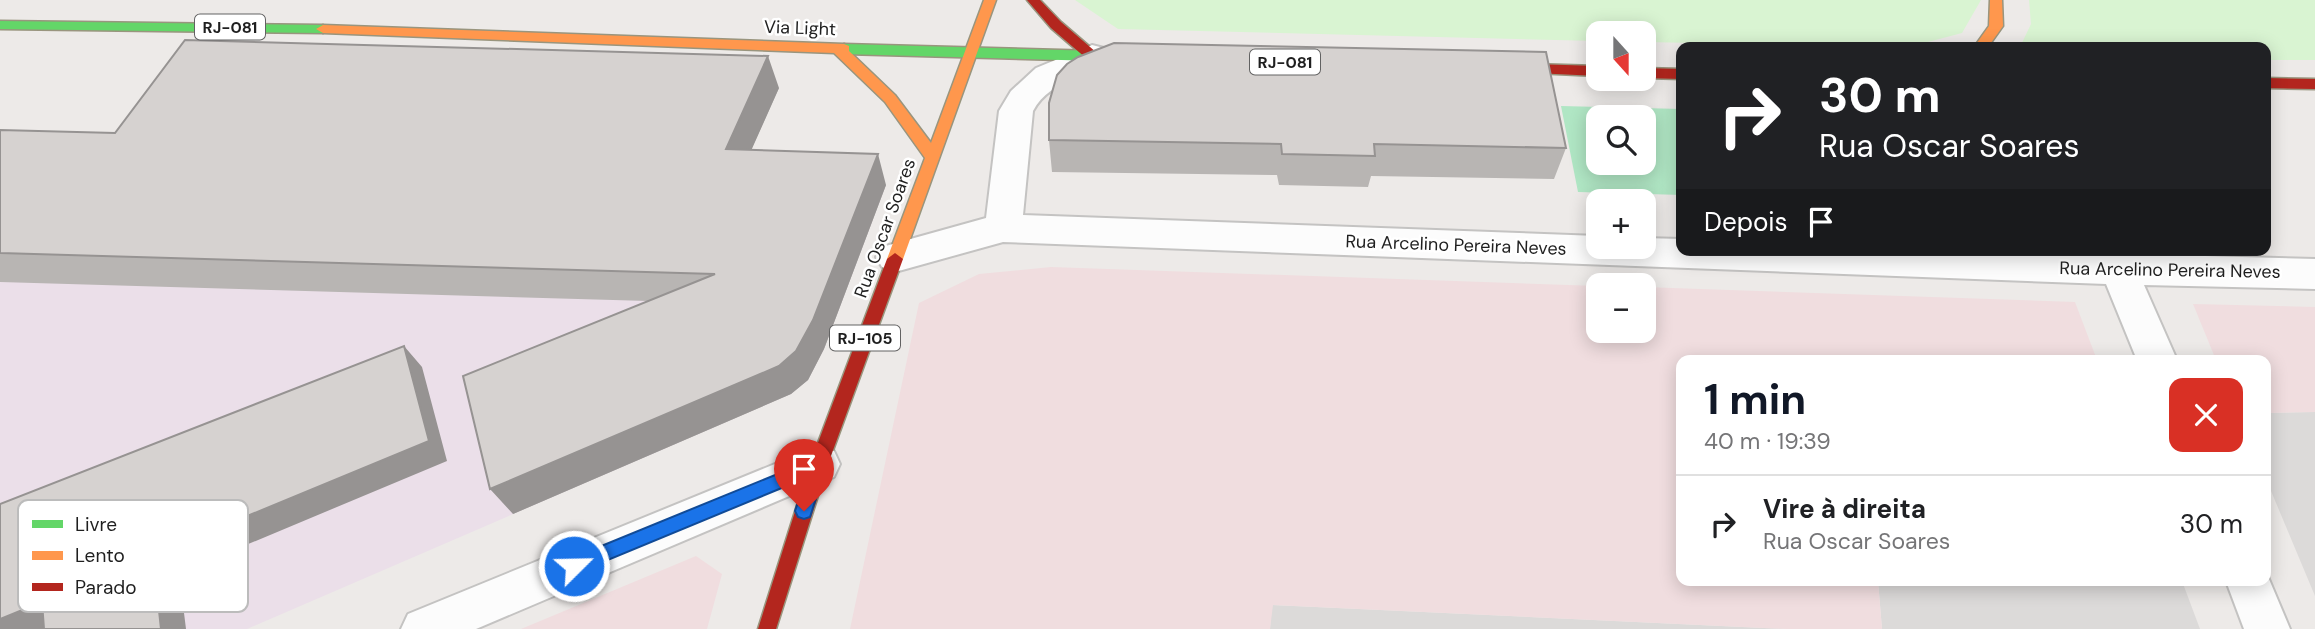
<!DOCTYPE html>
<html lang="pt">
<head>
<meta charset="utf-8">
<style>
  :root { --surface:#fff; --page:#f2f2f2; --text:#202124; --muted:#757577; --line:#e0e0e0; --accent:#111827 }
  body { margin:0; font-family:"DM Sans",sans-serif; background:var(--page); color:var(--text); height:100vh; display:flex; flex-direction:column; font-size:26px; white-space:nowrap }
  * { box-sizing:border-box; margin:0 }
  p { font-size:23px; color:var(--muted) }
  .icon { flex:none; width:38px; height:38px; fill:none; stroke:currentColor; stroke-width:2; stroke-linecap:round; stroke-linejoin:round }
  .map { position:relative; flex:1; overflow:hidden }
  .drawer { position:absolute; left:1676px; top:355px; width:595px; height:231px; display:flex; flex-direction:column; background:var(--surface); border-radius:14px; box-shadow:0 4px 18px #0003 }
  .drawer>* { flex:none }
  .banner { position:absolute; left:1676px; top:42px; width:595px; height:214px; border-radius:14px; box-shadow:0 4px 18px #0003; background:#202124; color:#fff; overflow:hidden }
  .needle { width:46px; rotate:159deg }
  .tools { position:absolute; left:1586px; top:21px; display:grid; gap:14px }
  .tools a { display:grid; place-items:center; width:70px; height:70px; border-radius:14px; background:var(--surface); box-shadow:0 4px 18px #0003; font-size:35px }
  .pin { position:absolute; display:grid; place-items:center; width:60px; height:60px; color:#fff; margin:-72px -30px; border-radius:50% 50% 50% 0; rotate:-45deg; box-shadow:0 0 7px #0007 }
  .pin .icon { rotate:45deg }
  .me { position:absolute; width:77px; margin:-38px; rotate:67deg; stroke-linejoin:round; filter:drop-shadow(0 0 5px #0008) }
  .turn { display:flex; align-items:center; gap:24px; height:147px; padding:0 28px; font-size:32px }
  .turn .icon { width:91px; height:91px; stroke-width:2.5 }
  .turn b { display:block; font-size:49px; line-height:60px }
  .then { display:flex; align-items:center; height:66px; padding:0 28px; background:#0003; gap:14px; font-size:26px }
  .round { display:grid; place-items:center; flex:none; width:74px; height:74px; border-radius:14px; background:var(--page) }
  .summary { display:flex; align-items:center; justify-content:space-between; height:119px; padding:0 28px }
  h1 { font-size:42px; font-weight:700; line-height:52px; color:var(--accent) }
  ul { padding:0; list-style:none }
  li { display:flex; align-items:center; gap:21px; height:98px; padding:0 28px; border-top:2px solid var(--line) }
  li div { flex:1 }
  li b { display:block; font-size:26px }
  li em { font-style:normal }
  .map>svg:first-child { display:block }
  .residential { fill:#dcdad9 }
  .commercial { fill:#f0dddf }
  .industrial { fill:#ebdfe9 }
  .park { fill:#d9f4d2 }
  .pitch { fill:#b0e6c4; fill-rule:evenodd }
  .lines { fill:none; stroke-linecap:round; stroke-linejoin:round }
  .street-casing { stroke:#c4c3c2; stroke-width:4 }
  .fast-casing { stroke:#99957e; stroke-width:3 }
  .slow-casing { stroke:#99957e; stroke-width:3 }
  .jam-casing { stroke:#99957e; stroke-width:3 }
  .street { fill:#fcfcfc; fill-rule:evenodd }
  .fast { fill:#63d668; fill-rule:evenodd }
  .slow { fill:#ff974d; fill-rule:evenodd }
  .jam { fill:#b3261e; fill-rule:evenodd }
  .wall { fill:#b8b5b3 }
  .shaded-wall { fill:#969392 }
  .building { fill:#d6d2d0; stroke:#969392; stroke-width:2 }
  .route { fill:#1a73e8; stroke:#114b97; stroke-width:2 }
  .labels { text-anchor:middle; stroke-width:5; stroke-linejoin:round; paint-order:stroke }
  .shield { fill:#fff; stroke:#626262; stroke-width:2 }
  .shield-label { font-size:16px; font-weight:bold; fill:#1f1f1f }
  .street-label { font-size:18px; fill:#1f1f1f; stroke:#fff }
  .key { fill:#fff; stroke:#bcbcbc; stroke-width:2 }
  .key-label { font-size:19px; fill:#1f1f1f }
</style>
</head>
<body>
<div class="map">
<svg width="2315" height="629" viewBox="0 0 2315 629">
  <rect width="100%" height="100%" fill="#edeae8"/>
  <path class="residential" d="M2315,412V596L2266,479V413Z
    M1878,581H2182L2200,629H1882Z
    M1272,605L1787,629H1270Z"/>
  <path class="commercial" d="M1051,267L1598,286V331H1643V287L2075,302L2097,360H1682V581H1878L1882,629H1787L1273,605L1270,629H850L919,303L979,274Z
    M2193,304L2315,307V412L2266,413V360H2216Z
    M696,556L722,574L707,629H521Z"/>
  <path class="industrial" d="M0,160L717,179L886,185L824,349L808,380L791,394L247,629H0Z"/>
  <path class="park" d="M1075,0H1981L1962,33L1909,47L1643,42V33H1598V41L1118,29Z
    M2029,0H2315V60H2266V47H2020L2031,24Z"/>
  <path class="pitch" d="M1561,106L1682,109V195L1578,192ZM1598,117H1643V163H1598Z"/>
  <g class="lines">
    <g class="street-casing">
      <path id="street" d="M1092,45L1104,48L1108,56C1094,79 1051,77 1033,111L1023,215L1598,236V247H1643V238L1682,239V250H1985L2315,259V289L2144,285L2177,360H2137L2106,284L1003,242L895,272L882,267L876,257L882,247L986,218L999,111L1011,91L1036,68Z
        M819,446L834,451L840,464L834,477L476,629H401L408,614Z
        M2266,572L2290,629H2244L2226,581H2266Z"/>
    </g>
    <g class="fast-casing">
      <path id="fast" d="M0,21L323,25L330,29L323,33L0,29Z
        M844,44L1134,52L1141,57L1134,62L844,54L837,49Z"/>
    </g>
    <g class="slow-casing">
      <path id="slow" d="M984,0H996L903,259L895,265L887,259L925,158L885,102L834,53L323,33L316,29L323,25L844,44L849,46V51L895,95L931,143Z
        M1990,0H2002L2003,26L1988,47H1974L1989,26Z"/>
    </g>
    <g class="jam-casing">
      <path id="jam" d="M1027,0H1040L1061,22L1097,53V59H1087L1051,28Z
        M1498,63L1598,66V76L1493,71L1491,68Z
        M1643,68L1682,69V79L1643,78Z
        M2266,78L2315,79V89L2266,88Z
        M895,253L903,259L828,464L776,629H758L810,464L887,259Z"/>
    </g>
    <use href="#street" class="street"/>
    <use href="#fast" class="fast"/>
    <use href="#slow" class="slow"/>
    <use href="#jam" class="jam"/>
  </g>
  <path class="wall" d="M1114,43L1566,148L1554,179L1371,176L1368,187L1279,185L1277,175L1052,172L1049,140Z
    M779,88L751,150L886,185L824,349L808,380L791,394L513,514L648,301L0,282V130L115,133Z"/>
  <path class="shaded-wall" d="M768,56L779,88L738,180L726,149Z
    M878,154L886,185L824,349L808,380L791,394L513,514L490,489Z
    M404,346L422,367L447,461L179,573L186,629H161L153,555Z
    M42,602L46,629H0V619Z"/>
  <path class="building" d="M185,40L768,56L726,149L878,154L813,320L796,351L779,366L490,489L463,376L715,274L0,253V130L115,133Z
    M1114,43L1546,52L1566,148L1374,144L1375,156L1282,154L1281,144L1049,140V103L1057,75L1067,64L1078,57Z
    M404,346L429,441L153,555L161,629H44L42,602L0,619V504Z"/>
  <path class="route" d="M819,457L825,459L827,464L810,517L804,519L798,517L795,511L806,478L574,574L567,572L565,566L567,560Z"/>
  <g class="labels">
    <g class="shield">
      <rect x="195" y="14.5" width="70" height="25" rx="5"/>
      <rect x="1250" y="49.5" width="70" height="25" rx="5"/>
      <rect x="830" y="325.5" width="70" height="25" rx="5"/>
    </g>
    <g class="shield-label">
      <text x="230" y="33">RJ-081</text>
      <text x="1285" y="68">RJ-081</text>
      <text x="865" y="344">RJ-105</text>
    </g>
    <g class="street-label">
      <text transform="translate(800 28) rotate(2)" y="6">Via Light</text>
      <text transform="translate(885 228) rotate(-70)" y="6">Rua Oscar Soares</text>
      <text transform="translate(1456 245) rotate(2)" y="6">Rua Arcelino Pereira Neves</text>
      <text transform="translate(2170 270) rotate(1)" y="6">Rua Arcelino Pereira Neves</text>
    </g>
  </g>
  <rect x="18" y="500" width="230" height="112" rx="10" class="key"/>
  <rect x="32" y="520" width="31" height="8" fill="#63d668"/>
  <rect x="32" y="551" width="31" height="9" fill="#ff974d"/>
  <rect x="32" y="583" width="31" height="8" fill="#b3261e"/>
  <g class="key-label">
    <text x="75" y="531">Livre</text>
    <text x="75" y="562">Lento</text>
    <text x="75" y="594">Parado</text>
  </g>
</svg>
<div class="tools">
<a><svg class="needle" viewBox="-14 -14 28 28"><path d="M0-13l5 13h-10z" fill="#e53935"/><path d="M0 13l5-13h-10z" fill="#757577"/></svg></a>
<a><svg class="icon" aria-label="search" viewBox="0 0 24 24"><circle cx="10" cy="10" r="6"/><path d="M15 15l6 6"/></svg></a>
<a>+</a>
<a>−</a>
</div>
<div class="pin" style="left:804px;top:511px;background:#d93025"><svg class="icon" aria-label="arrive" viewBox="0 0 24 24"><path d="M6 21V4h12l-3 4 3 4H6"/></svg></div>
<svg class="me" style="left:574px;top:566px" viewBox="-20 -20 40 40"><circle r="17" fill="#1a73e8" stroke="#fff" stroke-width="3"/><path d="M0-11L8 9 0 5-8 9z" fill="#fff"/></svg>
<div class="banner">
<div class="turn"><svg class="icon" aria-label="right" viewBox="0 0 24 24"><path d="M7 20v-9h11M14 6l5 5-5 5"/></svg><div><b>30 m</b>Rua Oscar Soares</div></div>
<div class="then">Depois<svg class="icon" aria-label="arrive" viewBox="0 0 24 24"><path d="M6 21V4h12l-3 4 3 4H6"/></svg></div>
</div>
<section class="drawer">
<div class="summary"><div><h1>1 min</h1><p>40 m · 19:39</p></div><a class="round" style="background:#d93025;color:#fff"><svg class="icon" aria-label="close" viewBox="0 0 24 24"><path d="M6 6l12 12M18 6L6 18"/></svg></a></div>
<ul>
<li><svg class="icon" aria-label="right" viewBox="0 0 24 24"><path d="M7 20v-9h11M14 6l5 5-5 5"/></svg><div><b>Vire à direita</b><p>Rua Oscar Soares</p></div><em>30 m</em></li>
</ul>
</section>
</div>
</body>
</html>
